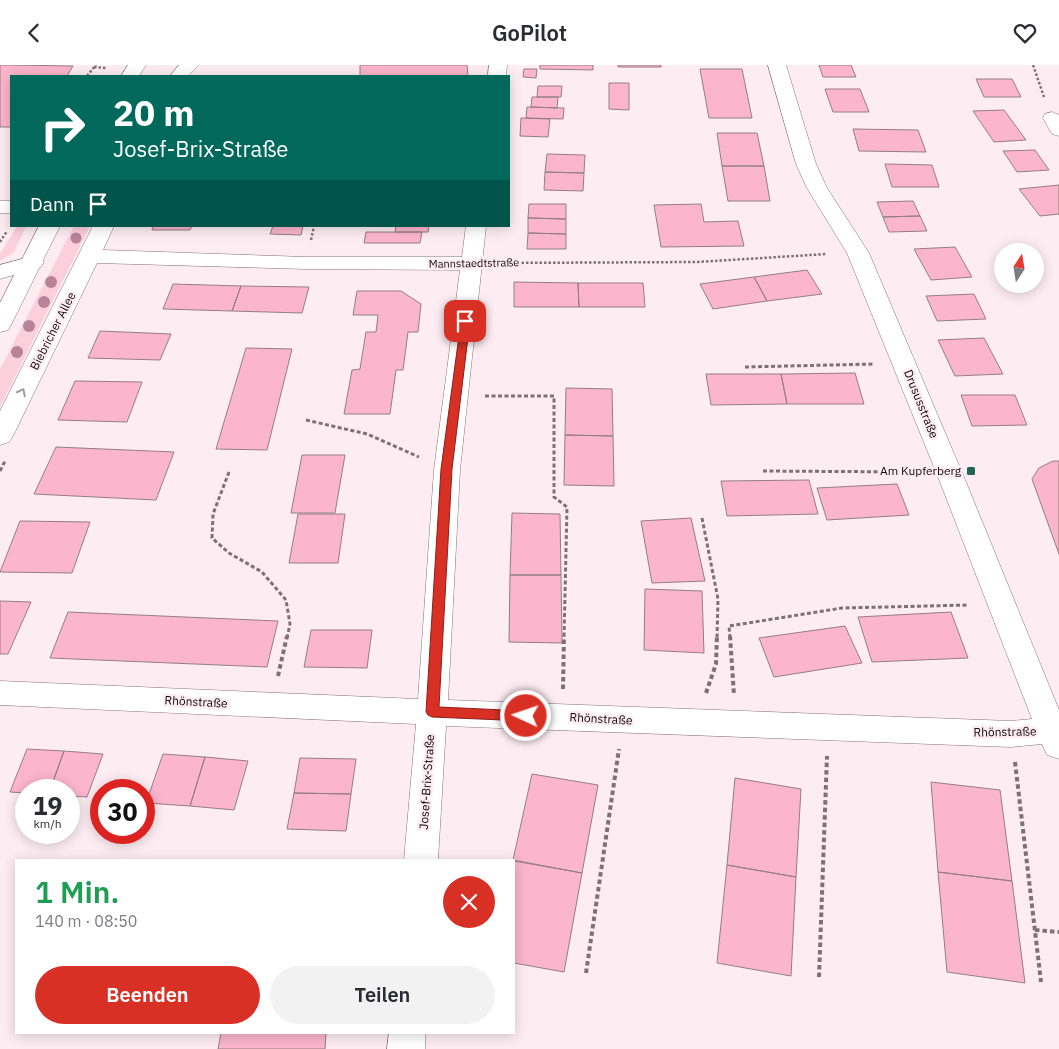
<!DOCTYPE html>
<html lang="de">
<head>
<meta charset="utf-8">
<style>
  :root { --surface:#fff; --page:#f2f2f3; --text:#2b2b33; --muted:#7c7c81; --accent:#d93025 }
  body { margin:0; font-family:"IBM Plex Sans",sans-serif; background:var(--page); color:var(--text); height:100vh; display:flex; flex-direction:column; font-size:19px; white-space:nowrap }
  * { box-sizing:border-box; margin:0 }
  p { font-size:16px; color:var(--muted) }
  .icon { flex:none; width:28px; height:28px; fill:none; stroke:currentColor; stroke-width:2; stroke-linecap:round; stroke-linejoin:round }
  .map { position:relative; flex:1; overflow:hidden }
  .details { position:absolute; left:15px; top:794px; width:500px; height:175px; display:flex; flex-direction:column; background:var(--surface); border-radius:0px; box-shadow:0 2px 12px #0003 }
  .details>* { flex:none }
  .banner { position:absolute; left:10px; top:10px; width:500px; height:152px; border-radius:0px; box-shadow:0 2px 12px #0003; background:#00695c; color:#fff; overflow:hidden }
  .needle { width:32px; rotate:12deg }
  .controls { position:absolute; left:994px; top:178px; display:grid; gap:10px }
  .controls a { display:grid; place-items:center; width:50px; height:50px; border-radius:50%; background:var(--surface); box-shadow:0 2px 12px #0003; font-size:25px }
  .speed { position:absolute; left:15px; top:714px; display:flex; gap:10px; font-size:25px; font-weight:700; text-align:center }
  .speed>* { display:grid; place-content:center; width:65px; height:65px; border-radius:50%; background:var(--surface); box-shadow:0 2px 12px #0003; line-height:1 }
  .speed small { font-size:12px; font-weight:400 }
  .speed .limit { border:8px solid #d22; background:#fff; color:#111 }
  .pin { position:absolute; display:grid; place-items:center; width:42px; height:42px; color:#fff; margin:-21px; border-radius:10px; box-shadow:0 2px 8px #0006 }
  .me { position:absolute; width:55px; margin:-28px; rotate:273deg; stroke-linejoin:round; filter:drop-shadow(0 0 4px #0008) }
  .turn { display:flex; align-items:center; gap:18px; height:105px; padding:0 20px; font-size:22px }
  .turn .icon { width:65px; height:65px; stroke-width:2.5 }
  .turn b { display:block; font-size:35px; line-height:42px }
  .then { display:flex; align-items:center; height:48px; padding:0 20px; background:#0003; gap:10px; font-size:19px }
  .round { display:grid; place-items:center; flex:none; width:52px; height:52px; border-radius:26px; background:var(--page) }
  .overview { display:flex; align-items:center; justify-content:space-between; height:85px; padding:0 20px }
  h1 { font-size:30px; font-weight:600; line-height:38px; color:#1e9e55 }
  .action { display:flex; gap:10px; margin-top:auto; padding:10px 20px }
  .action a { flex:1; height:58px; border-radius:30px; background:var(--accent); color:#fff; font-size:20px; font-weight:600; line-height:58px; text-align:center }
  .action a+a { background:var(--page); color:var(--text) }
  header { display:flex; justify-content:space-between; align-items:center; height:65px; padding:0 20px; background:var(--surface); font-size:22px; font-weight:600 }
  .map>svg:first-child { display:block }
  .green { fill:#fccfdd }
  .building { fill:#fbb5cc; stroke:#947e85 }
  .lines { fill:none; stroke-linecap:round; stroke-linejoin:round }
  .minor-casing { stroke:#867077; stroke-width:1 }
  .secondary-casing { stroke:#867077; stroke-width:1 }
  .path-far2 { stroke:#7d7175; stroke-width:2.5; stroke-dasharray:2.5 2; stroke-linecap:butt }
  .path-far1 { stroke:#7d7175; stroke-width:3; stroke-dasharray:4 2.5; stroke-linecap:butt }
  .path { stroke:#7d7175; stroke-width:4; stroke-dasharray:4.5 3; stroke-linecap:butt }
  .minor { fill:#fff; fill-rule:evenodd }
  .secondary { fill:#fff; fill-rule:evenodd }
  .tree { fill:#b78498 }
  .oneway { stroke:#a09d9e }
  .route { fill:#d93025; stroke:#8d1f18 }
  .poi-dot { fill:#206456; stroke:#fdedf2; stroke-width:2 }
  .labels { text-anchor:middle; stroke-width:5; stroke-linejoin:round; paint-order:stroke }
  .far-street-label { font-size:11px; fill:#11090c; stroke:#fdedf2 }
  .street-label { font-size:12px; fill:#11090c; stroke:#fdedf2 }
  .poi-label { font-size:12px; fill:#11090c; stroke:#fdedf2; text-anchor:end }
</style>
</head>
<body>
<header><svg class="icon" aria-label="back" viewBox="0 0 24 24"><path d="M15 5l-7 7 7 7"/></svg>GoPilot<svg class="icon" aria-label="heart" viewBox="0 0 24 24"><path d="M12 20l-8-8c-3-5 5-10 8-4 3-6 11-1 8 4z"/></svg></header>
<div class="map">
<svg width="1059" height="984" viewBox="0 0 1059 984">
  <rect width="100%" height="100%" fill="#fdedf2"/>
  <path class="green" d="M17,161H26L14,187L0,196V189Z
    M74,161H90L0,342V304Z"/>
  <path class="building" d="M0,0H9L73,1L67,11H11V62H0Z
    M360,0H467L468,11H360Z
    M540,0H593V5L540,4Z
    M618,0H661V2H618Z
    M819,0H851L856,12H823Z
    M524,4H537L536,13L523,12Z
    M700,4H742L752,53H709Z
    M976,14H1012L1021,32H984Z
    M609,18H629V45L609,44Z
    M538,21H562L561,32H537Z
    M825,24H860L869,47H833Z
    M532,32H558L557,43L531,42Z
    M527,42L564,43L563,54L526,53Z
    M1004,45L1026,75L994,77L973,46Z
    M521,53L550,54L548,72L520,71Z
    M853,64L918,65L926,87L859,86Z
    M717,68H757L764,101H722Z
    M1035,85L1049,105L1017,107L1003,86Z
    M547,89L585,90L584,108L545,107Z
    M885,99L932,100L939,122H892Z
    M722,101H764L770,136H728Z
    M545,107L584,108L583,126L544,125Z
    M1059,120V149L1040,151L1019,124Z
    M913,136L920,151L883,152L877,137Z
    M529,139H566V154L528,153Z
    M701,139L704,157L738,156L744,181L661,182L654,140Z
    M920,151L927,166L889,167L883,152Z
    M528,153L566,154V169L528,168Z
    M153,161H192L190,165H152Z
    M273,161H303L301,170L270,169Z
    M396,161H429L428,167H395Z
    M366,167H422L420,178H364Z
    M528,168L566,169V184H527Z
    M955,182L972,212L931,215L914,184Z
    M807,205L822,229L767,236L754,212Z
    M754,212L767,236L713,244L700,219Z
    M514,217L578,218L579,242H514Z
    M578,218H643L645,242H579Z
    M173,219L241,221L232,246L163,244Z
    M241,221L309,222L302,248L232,246Z
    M357,226H401L421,239L418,267H408L403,305H396L390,349H344L352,305L360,304L366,267H376L378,250H353Z
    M974,229L986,254L937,256L926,231Z
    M100,266L171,269L160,295L88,293Z
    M984,273L1003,309L955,311L938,275Z
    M246,283L292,284L267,385L216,384Z
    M855,308L864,339H787L781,309Z
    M706,309H781L787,339L711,340Z
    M75,316L142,317L127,357L58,355Z
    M566,323L612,324L613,371L565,370Z
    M961,330H1015L1027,360L972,361Z
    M565,370L613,371L614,421L564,420Z
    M56,382L174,387L156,435L34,429Z
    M302,390H345L335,448H291Z
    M1053,396H1059V489L1032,414L1039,403Z
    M809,415L818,449L727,451L721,416Z
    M897,419L909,450L827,455L817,423Z
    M512,448L560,449L561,510H510Z
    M298,449H345L338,498H289Z
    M691,453L705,516L652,518L641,456Z
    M20,456L90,457L72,508L0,507Z
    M510,510H561L562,578L509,577Z
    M645,524L702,526L704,588L644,585Z
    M0,536L31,537L8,589H0Z
    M68,547L278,556L267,602L50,593Z
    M951,547L968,593L872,597L858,552Z
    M845,561L862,598L774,612L759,573Z
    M311,565H372L367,603L304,602Z
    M27,684L64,686L50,725H26V728L10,727Z
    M64,686L103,689L87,732L69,731V725H50Z
    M163,689L205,692L190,741L146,738Z
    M205,692L248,696L234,745L190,741Z
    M300,693L356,694L351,729L294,728Z
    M532,709L598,720L582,808L513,795Z
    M735,713L801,724L796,812L727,800Z
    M931,717L1000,725L1012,816L938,807Z
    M294,728L351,729L346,766L287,764Z
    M514,796L582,808L564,907L514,898Z
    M727,800L796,812L791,911L717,898Z
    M938,807L1012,816L1025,918L947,907Z
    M221,968H326L325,984H218Z"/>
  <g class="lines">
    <g class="minor-casing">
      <path id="minor" d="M179,0H199L188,11H170Z
        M489,0H507L506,11H488Z
        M768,0H786L816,99L827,123L869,188L966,417L1059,645V694L1047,690L1042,679L1011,682L446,661L438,795H404L416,659L0,640V616L418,634L434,405L460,205L306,204L97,198L13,371L9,377L0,380V346L93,161H114L103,185L306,192H462L466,161H486L460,405L448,635L1011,656L1032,654L940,417L847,188L807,123L796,99Z
        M1052,47L1059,50V71L1052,69L1043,53L1045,49Z
        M0,136H11V148H0Z
        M33,191L41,192L44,197L41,202L0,214V200Z
        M389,968H425V984H387Z"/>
    </g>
    <g class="secondary-casing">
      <path id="secondary" d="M128,0H146L139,11H121Z
        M39,161H60L11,260L8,265L0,267V238Z"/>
    </g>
    <path class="path-far2" d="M1033,0L1044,32
      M94,2L106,3
      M87,11L96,0
      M311,175L314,161
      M0,177L7,166
      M499,198L697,197L827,189"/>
    <path class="path-far1" d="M745,302L874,299
      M485,331H554V432L567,442L564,573
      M306,355L367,369L419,392
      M0,406L5,396
      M763,406L918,407
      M229,407L213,449L212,473L229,488L262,507L286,535L290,559L287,573
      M702,453L718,534L717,573
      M730,573L729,561L842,543L969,540"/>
    <path class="path" d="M730,571L734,630
      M278,611L287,571
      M563,624L564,571
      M706,628L716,599L717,571
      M1015,697L1041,917
      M1035,865L1059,867
      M586,908L619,684
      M819,912L827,691"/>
    <use href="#minor" class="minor"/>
    <use href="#secondary" class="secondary"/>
  </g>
  <g class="tree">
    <circle cx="76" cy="173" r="5.5"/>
    <circle cx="51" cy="217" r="6"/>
    <circle cx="44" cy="237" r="6"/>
    <circle cx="29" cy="261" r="6"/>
    <circle cx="17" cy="287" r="6"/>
  </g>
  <defs><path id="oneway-chevron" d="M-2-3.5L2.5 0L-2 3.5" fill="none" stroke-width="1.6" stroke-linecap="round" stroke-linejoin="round" transform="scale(1.25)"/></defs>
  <use class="oneway" href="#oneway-chevron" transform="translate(22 327) rotate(-63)"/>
  <path class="route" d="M465,253L470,256L452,404L439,642L526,646L530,647L532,651L530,655L526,656L432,652L428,650L426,647L441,404L461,256Z"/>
  <rect class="poi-dot" x="966" y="401" width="10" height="10" rx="2.5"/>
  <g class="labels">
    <g class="far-street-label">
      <text transform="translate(474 198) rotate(-1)" y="4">Mannstaedtstraße</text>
    </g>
    <g class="street-label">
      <text transform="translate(53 266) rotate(-63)" y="4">Biebricher Allee</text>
      <text transform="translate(921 339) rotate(68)" y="4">Drususstraße</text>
      <text transform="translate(196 637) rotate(3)" y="4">Rhönstraße</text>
      <text transform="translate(601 654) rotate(3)" y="4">Rhönstraße</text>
      <text transform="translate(1005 667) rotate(-1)" y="4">Rhönstraße</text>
      <text transform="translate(427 717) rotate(-86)" y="4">Josef-Brix-Straße</text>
    </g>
    <g class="poi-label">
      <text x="961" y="410">Am Kupferberg</text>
    </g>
  </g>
</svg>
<div class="controls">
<a><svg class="needle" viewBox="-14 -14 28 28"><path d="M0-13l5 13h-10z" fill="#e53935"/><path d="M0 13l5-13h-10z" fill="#7c7c81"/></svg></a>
</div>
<div class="speed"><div>19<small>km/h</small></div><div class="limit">30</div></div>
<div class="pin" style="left:465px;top:256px;background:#d93025"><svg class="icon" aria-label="arrive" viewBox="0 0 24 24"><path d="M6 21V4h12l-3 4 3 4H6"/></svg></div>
<svg class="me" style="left:526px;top:651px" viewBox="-20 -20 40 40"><circle r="17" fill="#d93025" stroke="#fff" stroke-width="3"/><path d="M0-11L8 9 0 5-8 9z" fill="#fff"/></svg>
<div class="banner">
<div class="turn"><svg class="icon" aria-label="right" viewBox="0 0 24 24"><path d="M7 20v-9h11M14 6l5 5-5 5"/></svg><div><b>20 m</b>Josef-Brix-Straße</div></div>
<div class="then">Dann<svg class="icon" aria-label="arrive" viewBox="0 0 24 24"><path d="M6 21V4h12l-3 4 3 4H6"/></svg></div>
</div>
<section class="details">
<div class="overview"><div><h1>1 Min.</h1><p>140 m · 08:50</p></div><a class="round" style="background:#d93025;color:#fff"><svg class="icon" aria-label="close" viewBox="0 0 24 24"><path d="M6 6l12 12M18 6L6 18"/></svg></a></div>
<div class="action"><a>Beenden</a><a>Teilen</a></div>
</section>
</div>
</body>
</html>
